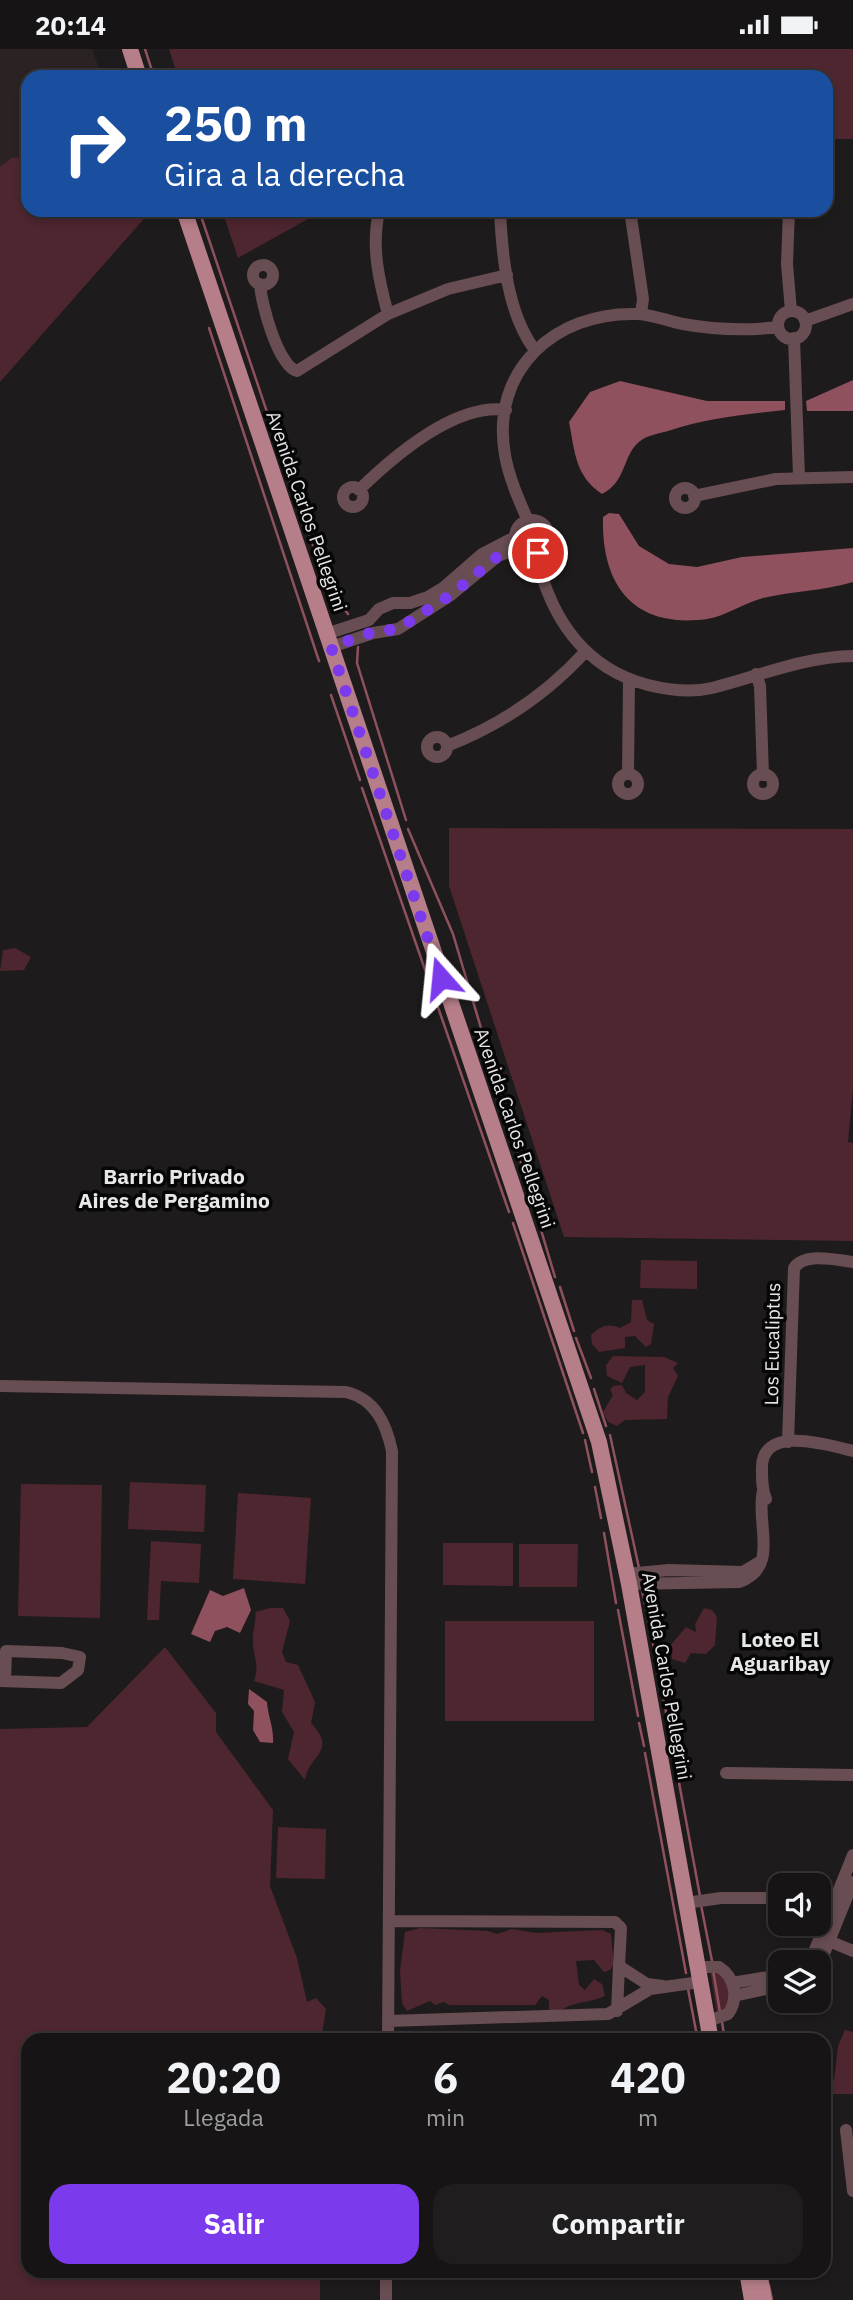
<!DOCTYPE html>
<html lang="es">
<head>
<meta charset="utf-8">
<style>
  :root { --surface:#161415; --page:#1f1d1e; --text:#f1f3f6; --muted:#9e9ea0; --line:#353334; --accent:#7c3aed }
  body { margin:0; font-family:"IBM Plex Sans",sans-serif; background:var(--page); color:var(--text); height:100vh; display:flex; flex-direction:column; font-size:26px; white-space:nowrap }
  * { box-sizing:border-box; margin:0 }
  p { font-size:23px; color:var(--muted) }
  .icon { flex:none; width:38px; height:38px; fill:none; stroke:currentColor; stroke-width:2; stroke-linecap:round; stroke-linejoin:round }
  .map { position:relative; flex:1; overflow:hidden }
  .sheet { position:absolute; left:21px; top:1984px; width:810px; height:245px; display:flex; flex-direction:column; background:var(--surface); border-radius:21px; box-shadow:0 4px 10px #0003,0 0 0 2px var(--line) }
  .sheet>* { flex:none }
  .top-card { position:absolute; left:21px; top:21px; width:812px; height:147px; border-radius:21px; box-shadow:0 4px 10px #0003,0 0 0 2px var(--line); background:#1a4fa0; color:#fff; overflow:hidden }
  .buttons { position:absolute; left:768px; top:1824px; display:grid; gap:14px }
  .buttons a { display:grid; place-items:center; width:63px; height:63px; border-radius:14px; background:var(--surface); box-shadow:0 4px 10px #0003,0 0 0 2px var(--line); font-size:35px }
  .pin { position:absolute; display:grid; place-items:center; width:60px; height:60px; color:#fff; margin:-30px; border:4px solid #fff; border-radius:50%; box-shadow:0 2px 7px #0007 }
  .me { position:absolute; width:77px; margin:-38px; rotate:342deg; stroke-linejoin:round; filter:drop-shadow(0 0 5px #0008) }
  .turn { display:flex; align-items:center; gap:24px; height:147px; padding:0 28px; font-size:32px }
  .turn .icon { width:91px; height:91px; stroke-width:2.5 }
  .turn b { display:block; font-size:49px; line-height:60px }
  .eta { display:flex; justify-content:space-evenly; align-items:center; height:119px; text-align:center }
  .eta b { font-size:42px; font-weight:800; line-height:49px }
  .cta { display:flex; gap:14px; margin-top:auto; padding:14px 28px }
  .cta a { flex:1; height:80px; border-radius:21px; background:var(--accent); color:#fff; font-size:28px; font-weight:800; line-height:80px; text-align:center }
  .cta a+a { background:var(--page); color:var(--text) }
  .status { display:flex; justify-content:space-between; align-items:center; height:49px; padding:0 35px; background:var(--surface); direction:ltr }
  .status svg { height:19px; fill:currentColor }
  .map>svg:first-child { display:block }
  .built { fill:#2b2224 }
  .green { fill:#4e262f }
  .water { fill:#8e515d }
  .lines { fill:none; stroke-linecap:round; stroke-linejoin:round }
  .stream { stroke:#8e515d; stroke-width:2.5 }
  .minor { stroke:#684d52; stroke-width:12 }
  .major { stroke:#b67e88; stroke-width:16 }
  .route { stroke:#7c3aed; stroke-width:12; stroke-dasharray:0 21.6 }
  .labels { text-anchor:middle; stroke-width:7; stroke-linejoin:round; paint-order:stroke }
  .street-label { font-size:19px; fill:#e8e7e7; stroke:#070606 }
  .neighbourhood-label { font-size:21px; font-weight:bold; fill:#e8e7e7; stroke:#070606 }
</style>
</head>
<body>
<div class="status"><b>20:14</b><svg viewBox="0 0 49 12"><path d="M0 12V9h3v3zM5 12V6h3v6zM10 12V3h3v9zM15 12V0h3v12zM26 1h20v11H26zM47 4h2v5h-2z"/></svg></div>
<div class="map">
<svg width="853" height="2251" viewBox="0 0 853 2251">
  <rect width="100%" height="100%" fill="#1e1b1c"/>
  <path class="built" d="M0,0H92L102,28H28V161H148L149,164L0,333Z"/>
  <path class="green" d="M169,0H853V90H826V28H178Z
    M28,107V161H148L149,164L0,333V118L12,109Z
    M222,161H324L238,209Z
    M449,779L853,780V1039L848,1093L853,1094V1192L564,1188L449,837Z
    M15,899L31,908L24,921L0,922L3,901Z
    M641,1211L697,1212V1240L640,1239Z
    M632,1251H642L647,1271L654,1275L651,1295L646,1298L635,1287L625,1288V1299L599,1303L592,1295L591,1286C601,1277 607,1274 620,1279L631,1273Z
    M613,1307L664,1308L678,1314L673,1319L678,1327L668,1348L667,1370L625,1371L617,1377L608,1373L603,1363L613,1346L610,1341L613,1337L622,1336L626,1344L637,1351L645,1343V1316L630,1318L622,1334L607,1327L606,1316Z
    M130,1433L206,1436L204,1483L128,1480Z
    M21,1435L102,1436L100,1569L18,1567Z
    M238,1444L311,1449L305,1535L233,1530Z
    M151,1492L201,1495L199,1534L161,1532L159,1571H147Z
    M443,1494H513V1537L443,1536Z
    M519,1495H578L577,1538H519Z
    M270,1559H283L290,1572L282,1603L286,1613L298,1616L315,1653L311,1674C338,1703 309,1705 305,1731L288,1710L294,1683L282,1663L284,1641L254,1632C260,1616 253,1608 253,1592C252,1582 257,1574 255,1563Z
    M704,1559L712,1561L717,1568L715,1596L706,1605L691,1604L685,1614L672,1610L670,1597L686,1578L696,1583L695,1575Z
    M445,1572H594V1672H445Z
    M165,1598L216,1664V1683L273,1761L270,1837L297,1909L307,1953L316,1949L326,1960L321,1991L28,1992V2222L320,2223V2251H0V1680L87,1678Z
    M278,1778L326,1780L325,1830L276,1829Z
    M420,1879L488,1882L497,1885L512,1880L536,1884L602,1881L611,1885L614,1915L610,1921L604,1923L594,1911L576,1912L579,1936L585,1941L594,1930L602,1935L605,1947C590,1954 573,1952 560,1962L549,1961V1951L542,1947L535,1956H449L444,1953L435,1956L430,1952L407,1962L402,1954L400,1922L405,1883Z
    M714,1920L728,1933V1961L717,1964L710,1921Z
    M845,1981L853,1983V2045H824V2027L830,2033L834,2031L838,1997Z"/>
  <path class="water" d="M853,331V362H807L806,352Z
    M620,332L707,352H785V361C745,365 707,369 668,382C661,384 650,386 643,390C621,404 629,431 602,445C575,427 575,403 569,373L590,343Z
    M609,464L619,465L639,497L669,515L697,518L742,508L853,499V533C823,542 793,542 763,549C744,554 726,567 707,570C634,580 601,537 603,468Z
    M244,1539L251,1561L240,1584L227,1578L215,1582L210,1593L191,1585L210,1541L223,1547Z
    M249,1640L267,1653C268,1668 274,1678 273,1694L260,1693L253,1681L254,1662L248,1655Z"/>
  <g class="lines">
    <path class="stream" d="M145,0L154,28
      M199,161L304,473L333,546L348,565
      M209,279L319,612
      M358,598L357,614L406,771
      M331,646L360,731
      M362,739L509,1163
      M408,780L453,885L555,1228
      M513,1174L583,1384
      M560,1238L574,1282
      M576,1289L591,1329
      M594,1340L606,1377
      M610,1386L639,1519
      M585,1391L592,1423
      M595,1438L601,1469
      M604,1484L616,1554
      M642,1541L656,1609
      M618,1561L638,1667
      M657,1615L660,1632
      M663,1647L700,1847
      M639,1674L644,1697
      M645,1704L686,1924
      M701,1856L712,1912
      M713,1921L720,1963
      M688,1940L698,1992
      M722,1973L725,1992
      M769,2236L772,2251"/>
    <path class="minor" d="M500,161C502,206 507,263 534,300
      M630,161L643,250L641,265
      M789,161L787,215L791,262
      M379,163C371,197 379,232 388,265
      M253 226a10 10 0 1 1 20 0a10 10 0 1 1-20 0Z
      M260,235C261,254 278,317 297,322L388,265L448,240L507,226
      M778 276a14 14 0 1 1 28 0a14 14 0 1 1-28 0Z
      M805,272L853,255
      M794,289L799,428
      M343 448a10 10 0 1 1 20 0a10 10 0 1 1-20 0Z
      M675 449a10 10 0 1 1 20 0a10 10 0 1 1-20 0Z
      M359,441C394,407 455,354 506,361
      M694,447L776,430L853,428
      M515 488a17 17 0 1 1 34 0a17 17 0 1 1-34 0Z
      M528,472C519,451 509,429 505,406C490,321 555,263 636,265C651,265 668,272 683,275C716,281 746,282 778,278
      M536,505C550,567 583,619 648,636C668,641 691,644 712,639C760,627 802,608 853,607
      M326,585L369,571L379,560L393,554H410L428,548L443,539L482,505L515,488
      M331,598L373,584L398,580L451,546L498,507L519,499
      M756,625L760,637L763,726
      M427 698a10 10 0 1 1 20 0a10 10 0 1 1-20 0Z
      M447,697C501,676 546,646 586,602
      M628,725L629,631
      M618 735a10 10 0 1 1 20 0a10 10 0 1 1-20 0Z
      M753 735a10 10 0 1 1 20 0a10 10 0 1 1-20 0Z
      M0,1337L346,1343C375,1350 386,1374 392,1402L388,1992
      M788,1393L794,1219C805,1203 836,1211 853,1213
      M766,1450C762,1441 762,1432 762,1422C759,1375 825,1395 853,1402
      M627,1525L669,1521L743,1523L758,1514
      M629,1535L739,1533C781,1518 755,1474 763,1442
      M0,1632L61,1634L78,1621L80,1608L62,1604L6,1602L5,1632
      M726,1724L853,1726
      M686,1854L721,1849H780
      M389,1872L615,1873L621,1879L619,1917L647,1935L663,1937
      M824,1890L853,1902
      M810,1913L853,1806
      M819,1917L853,1833
      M698,1918H719C735,1928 739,1950 728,1965L708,1972
      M732,1934L780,1926
      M734,1947L780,1937
      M617,1962L619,1917
      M388,1972L608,1965L650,1940L700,1933
      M846,2081L853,2142
      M386,2251V2222"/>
    <path class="major" d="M130,0L139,28
      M184,161L599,1393L629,1535L711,1992
      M747,2222L752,2251
      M759,2222L764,2251"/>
  </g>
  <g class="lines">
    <path class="route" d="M441,929L331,598L373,583L398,580L452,545L498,507L519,499L528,505L538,504"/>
  </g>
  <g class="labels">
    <g class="street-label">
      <text transform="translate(307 462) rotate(71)" y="7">Avenida Carlos Pellegrini</text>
      <text transform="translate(515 1079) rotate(71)" y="7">Avenida Carlos Pellegrini</text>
      <text transform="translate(772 1295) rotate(-89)" y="7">Los Eucaliptus</text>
      <text transform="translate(667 1627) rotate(80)" y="7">Avenida Carlos Pellegrini</text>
    </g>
    <g class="neighbourhood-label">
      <text x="174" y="1135">Barrio Privado<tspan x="174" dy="24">Aires de Pergamino</tspan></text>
      <text x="780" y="1598">Loteo El<tspan x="780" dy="24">Aguaribay</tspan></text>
    </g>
  </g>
</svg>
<div class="buttons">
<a><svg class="icon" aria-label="sound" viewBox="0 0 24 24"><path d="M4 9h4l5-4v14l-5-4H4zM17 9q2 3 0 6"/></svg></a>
<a><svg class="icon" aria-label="layers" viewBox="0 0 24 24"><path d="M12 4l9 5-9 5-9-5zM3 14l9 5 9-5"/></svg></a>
</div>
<div class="pin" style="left:538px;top:504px;background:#d93025"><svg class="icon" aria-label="arrive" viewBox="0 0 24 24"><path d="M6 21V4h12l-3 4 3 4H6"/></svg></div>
<svg class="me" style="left:441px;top:929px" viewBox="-20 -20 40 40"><path d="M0-17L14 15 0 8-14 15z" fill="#7c3aed" stroke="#fff" stroke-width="4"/></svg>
<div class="top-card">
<div class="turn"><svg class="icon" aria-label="right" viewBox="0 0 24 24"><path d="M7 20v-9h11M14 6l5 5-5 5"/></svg><div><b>250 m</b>Gira a la derecha</div></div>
</div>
<section class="sheet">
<div class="eta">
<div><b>20:20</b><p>Llegada</p></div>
<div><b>6</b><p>min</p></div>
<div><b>420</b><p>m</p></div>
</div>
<div class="cta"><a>Salir</a><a>Compartir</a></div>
</section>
</div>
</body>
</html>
